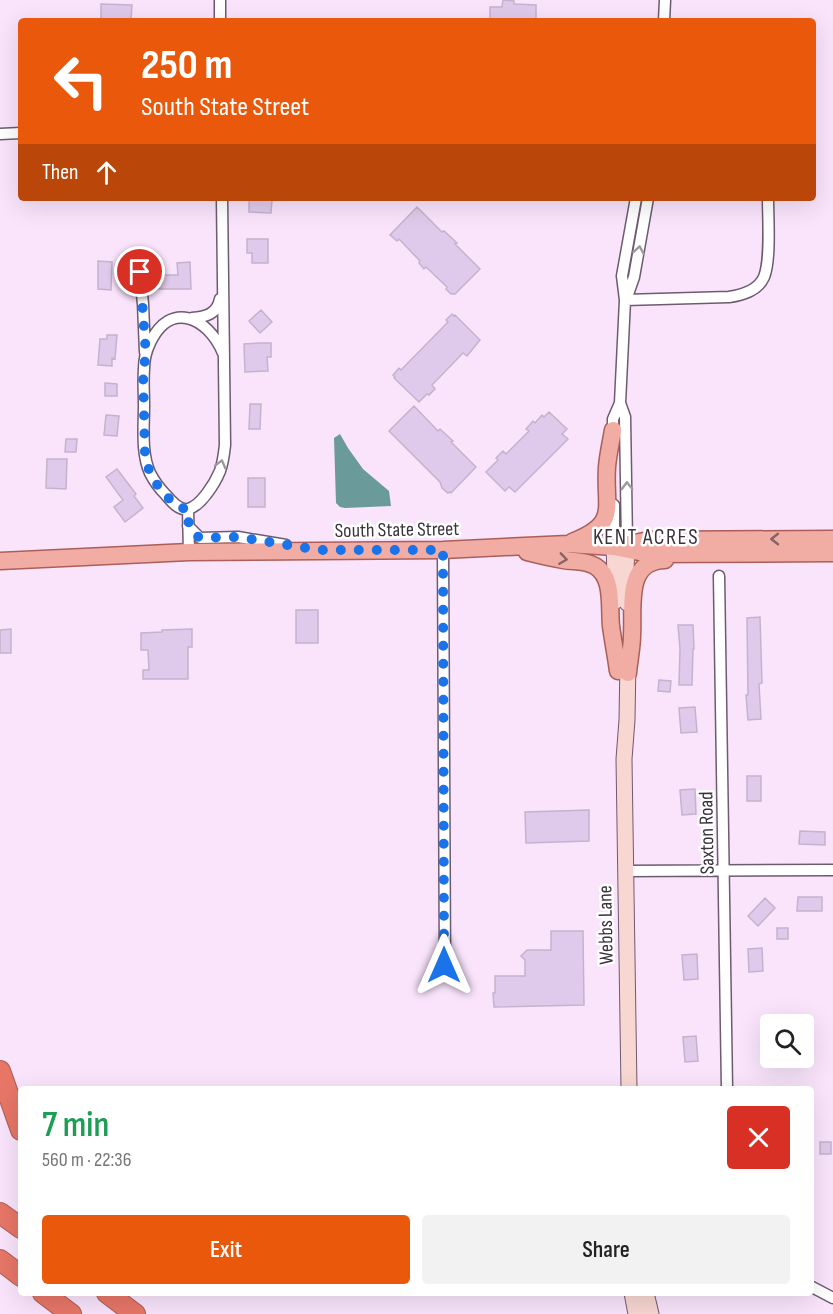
<!DOCTYPE html>
<html lang="en">
<head>
<meta charset="utf-8">
<style>
  :root { --surface:#fff; --page:#f2f2f2; --text:#222; --muted:#767676; --accent:#ea580c }
  body { margin:0; font-family:"Sofia Sans Condensed",sans-serif; background:var(--page); color:var(--text); height:100vh; display:flex; flex-direction:column; font-size:22px; white-space:nowrap }
  * { box-sizing:border-box; margin:0 }
  p { font-size:20px; color:var(--muted) }
  .icon { flex:none; width:33px; height:33px; fill:none; stroke:currentColor; stroke-width:2; stroke-linecap:round; stroke-linejoin:round }
  .map { position:relative; flex:1; overflow:hidden }
  .panel { position:absolute; left:18px; top:1086px; width:796px; height:210px; display:flex; flex-direction:column; background:var(--surface); border-radius:6px; box-shadow:0 6px 24px #0002 }
  .panel>* { flex:none }
  .top-card { position:absolute; left:18px; top:18px; width:798px; height:183px; border-radius:6px; box-shadow:0 6px 24px #0002; background:#ea580c; color:#fff; overflow:hidden }
  .buttons { position:absolute; left:760px; top:1014px; display:grid; gap:12px }
  .buttons a { display:grid; place-items:center; width:54px; height:54px; border-radius:6px; background:var(--surface); box-shadow:0 6px 24px #0002; font-size:30px }
  .pin { position:absolute; display:grid; place-items:center; width:51px; height:51px; color:#fff; margin:-26px; border:3px solid #fff; border-radius:50%; box-shadow:0 2px 6px #0007 }
  .me { position:absolute; width:66px; margin:-33px; rotate:0deg; stroke-linejoin:round; filter:drop-shadow(0 0 4px #0008) }
  .turn { display:flex; align-items:center; gap:21px; height:126px; padding:0 24px; font-size:27px }
  .turn .icon { width:78px; height:78px; stroke-width:2.5 }
  .turn b { display:block; font-size:42px; line-height:51px }
  .then { display:flex; align-items:center; height:57px; padding:0 24px; background:#0003; gap:12px; font-size:22px }
  .round { display:grid; place-items:center; flex:none; width:63px; height:63px; border-radius:6px; background:var(--page) }
  .head { display:flex; align-items:center; justify-content:space-between; height:102px; padding:0 24px }
  h1 { font-size:36px; font-weight:600; line-height:45px; color:#1e9e55 }
  .action { display:flex; gap:12px; margin-top:auto; padding:12px 24px }
  .action a { flex:1; height:69px; border-radius:6px; background:var(--accent); color:#fff; font-size:24px; font-weight:600; line-height:69px; text-align:center }
  .action a+a { background:var(--page); color:var(--text) }
  .map>svg:first-child { display:block }
  .water { fill:#6b9a9b }
  .building { fill:#e0caeb; stroke:#c4b3cd; stroke-width:1.5 }
  .lines { fill:none; stroke-linecap:round; stroke-linejoin:round }
  .street-casing { stroke:#6d5b70; stroke-width:13 }
  .secondary-casing { stroke:#6d5b70; stroke-width:17 }
  .primary-casing { stroke:#ab5f58; stroke-width:19 }
  .highway-casing { stroke:#ab5f58; stroke-width:22 }
  .street { stroke:#fff; stroke-width:10 }
  .secondary { stroke:#f8d6d1; stroke-width:15 }
  .primary { stroke:#f1ada4; stroke-width:16 }
  .highway { stroke:#e77667; stroke-width:20 }
  .oneway { stroke:#9d999e }
  .oneway2 { stroke:#846466 }
  .route { stroke:#1a73e8; stroke-width:10; stroke-dasharray:0 18 }
  .labels { text-anchor:middle; stroke-width:5; stroke-linejoin:round; paint-order:stroke }
  .street-label { font-size:20px; fill:#3b333d; stroke:#fff }
  .quarter-label { font-size:22px; letter-spacing:1.5px; fill:#3b333d; stroke:#fff }
</style>
</head>
<body>
<div class="map">
<svg width="833" height="1314" viewBox="0 0 833 1314">
  <rect width="100%" height="100%" fill="#f9e4fc"/>
  <path class="water" d="M340,434L348,448L363,469L389,491L391,506L345,508L340,507L336,503L334,438Z"/>
  <path class="building" d="M503,0L514,1V4L536,5V21H490V7H502Z
    M101,4L132,5L131,20H101Z
    M249,198H267V200H272L271,213L249,212Z
    M417,207L442,232L444,231L457,243L455,244L480,269L455,294H451L446,289L447,287L426,267L424,269L419,263L420,261L399,239L397,241L390,235Z
    M247,239H268V263H252V253H247Z
    M98,261L112,262L111,290L98,289Z
    M190,262L191,289H157V275H178L177,263Z
    M261,310L272,322L260,333L249,321Z
    M452,314L454,316L455,315L480,340L467,356L463,353L432,385L435,389L429,395L427,394L419,402L394,378L395,377L393,375L399,368L401,370L448,322L446,320Z
    M107,335H117L115,359L112,358V366L98,365L100,339H107Z
    M260,343H271V357H267L268,371L245,372L244,344Z
    M105,383L117,384V396H105Z
    M250,404H261L260,429H249Z
    M414,406L438,431L440,429L453,441L451,442L476,467L451,493L450,492L448,493L442,488L440,482L389,431Z
    M549,412L567,429L562,434L568,439L515,492L509,487L505,491L486,472L498,460L496,458L503,451L506,454L529,431L526,429L533,421L535,423L542,415L544,417Z
    M106,415L119,416L117,436L104,435Z
    M66,439H77L76,452H65Z
    M47,459H67L66,489L46,488Z
    M117,469L136,494L134,496L143,508L125,522L114,507L123,500L106,477Z
    M248,478H265V507H248Z
    M296,610H318V643H296Z
    M760,617L762,683L759,684L761,719L748,720L746,695H748L747,618Z
    M678,625H693L694,649H693L692,685H679L680,649Z
    M11,629V653H0V630Z
    M192,629V647H188V679H143V670H149L148,650H141V633L162,632V630Z
    M659,680L671,681L670,692L658,691Z
    M695,707L697,732L681,733L679,708Z
    M747,776H761V801H747Z
    M695,789L696,814L682,815L680,790Z
    M589,810V841L526,843L525,812Z
    M800,831L825,832V845L799,844Z
    M798,897H822V911H797Z
    M765,898L775,908L758,926L748,916Z
    M777,928H788V939H777Z
    M551,931H583L584,1005L494,1007L493,993H495V976H525V960L521,956L527,950H551Z
    M762,948L763,971L749,972L748,949Z
    M697,954L698,979L684,980L682,955Z
    M696,1036L698,1061L685,1062L683,1037Z
    M820,1142H831V1154H820Z"/>
  <g class="lines">
    <g class="street-casing">
      <path id="street" d="M220,21V0
        M664,21L665,0
        M0,134L21,133
        M222,198L225,445C224,454 223,463 220,471C215,483 201,506 188,509C179,511 171,501 166,495C160,489 154,481 150,473C141,453 144,427 144,405C144,393 143,381 144,369C144,360 146,351 150,343C170,300 208,317 223,353
        M138,256L143,304L145,352
        M627,297L634,277L648,198
        M625,300L729,297C742,295 758,291 764,277C771,260 768,218 768,198
        M192,318C206,317 217,314 220,299
        M620,403L625,417L627,544
        M613,435V419L620,403L625,300L622,276L636,198
        M188,509L189,552
        M188,526L200,538L238,537L286,545
        M614,547V505
        M443,550L445,965
        M719,576L727,1089
        M625,871L833,870
        M812,1287L833,1298"/>
    </g>
    <g class="secondary-casing">
      <path id="secondary" d="M614,547L616,601
        M627,603L626,572L627,544
        M628,660L627,720L624,759L629,1089
        M632,1293L636,1314
        M646,1293L651,1314"/>
    </g>
    <g class="primary-casing">
      <path id="primary" d="M572,542C620,523 604,509 607,467C608,455 611,442 613,430
        M624,545L649,540L833,539
        M527,552C539,555 551,558 563,560C574,562 584,560 595,566C614,577 609,607 611,626C613,641 616,656 618,671
        M0,561L189,552L443,550L568,544L614,547L649,554L833,553
        M628,673C629,660 632,648 632,635C634,608 624,561 665,560"/>
    </g>
    <g class="highway-casing">
      <path id="highway" d="M0,1071L21,1130
        M0,1213L21,1228
        M0,1260L21,1276
        M43,1293L71,1314
        M107,1293L135,1314"/>
    </g>
    <use href="#street" class="street"/>
    <use href="#secondary" class="secondary"/>
    <use href="#primary" class="primary"/>
    <use href="#highway" class="highway"/>
  </g>
  <defs><path id="oneway-chevron" d="M-2-3.5L2.5 0L-2 3.5" fill="none" stroke-width="1.6" stroke-linecap="round" stroke-linejoin="round" transform="scale(1.5)"/></defs>
  <g class="oneway">
    <use href="#oneway-chevron" transform="translate(639 250) rotate(-80)"/>
    <use href="#oneway-chevron" transform="translate(221 464) rotate(-75)"/>
    <use href="#oneway-chevron" transform="translate(627 486) rotate(-91)"/>
  </g>
  <g class="oneway2">
    <use href="#oneway-chevron" transform="translate(775 539) rotate(180)"/>
    <use href="#oneway-chevron" transform="translate(563 559) rotate(8)"/>
  </g>
  <g class="lines">
    <path class="route" d="M140,272L146,355L143,371L145,454L150,474L160,489L175,505L181,508L188,509C188,523 188,530 200,538L238,537L319,550H443L444,965"/>
  </g>
  <g class="labels">
    <g class="street-label">
      <text transform="translate(397 529) rotate(-1)" y="7">South State Street</text>
      <text transform="translate(706 833) rotate(-91)" y="7">Saxton Road</text>
      <text transform="translate(605 925) rotate(-91)" y="7">Webbs Lane</text>
    </g>
    <g class="quarter-label">
      <text x="646" y="544">KENT ACRES</text>
    </g>
  </g>
</svg>
<div class="buttons">
<a><svg class="icon" aria-label="search" viewBox="0 0 24 24"><circle cx="10" cy="10" r="6"/><path d="M15 15l6 6"/></svg></a>
</div>
<div class="pin" style="left:140px;top:272px;background:#d93025"><svg class="icon" aria-label="arrive" viewBox="0 0 24 24"><path d="M6 21V4h12l-3 4 3 4H6"/></svg></div>
<svg class="me" style="left:444px;top:965px" viewBox="-20 -20 40 40"><path d="M0-17L14 15 0 8-14 15z" fill="#1a73e8" stroke="#fff" stroke-width="4"/></svg>
<div class="top-card">
<div class="turn"><svg class="icon" aria-label="left" viewBox="0 0 24 24"><path d="M17 20v-9H6M10 6l-5 5 5 5"/></svg><div><b>250 m</b>South State Street</div></div>
<div class="then">Then<svg class="icon" aria-label="ahead" viewBox="0 0 24 24"><path d="M12 20V5M6 11l6-6 6 6"/></svg></div>
</div>
<section class="panel">
<div class="head"><div><h1>7 min</h1><p>560 m · 22:36</p></div><a class="round" style="background:#d93025;color:#fff"><svg class="icon" aria-label="close" viewBox="0 0 24 24"><path d="M6 6l12 12M18 6L6 18"/></svg></a></div>
<div class="action"><a>Exit</a><a>Share</a></div>
</section>
</div>
</body>
</html>
